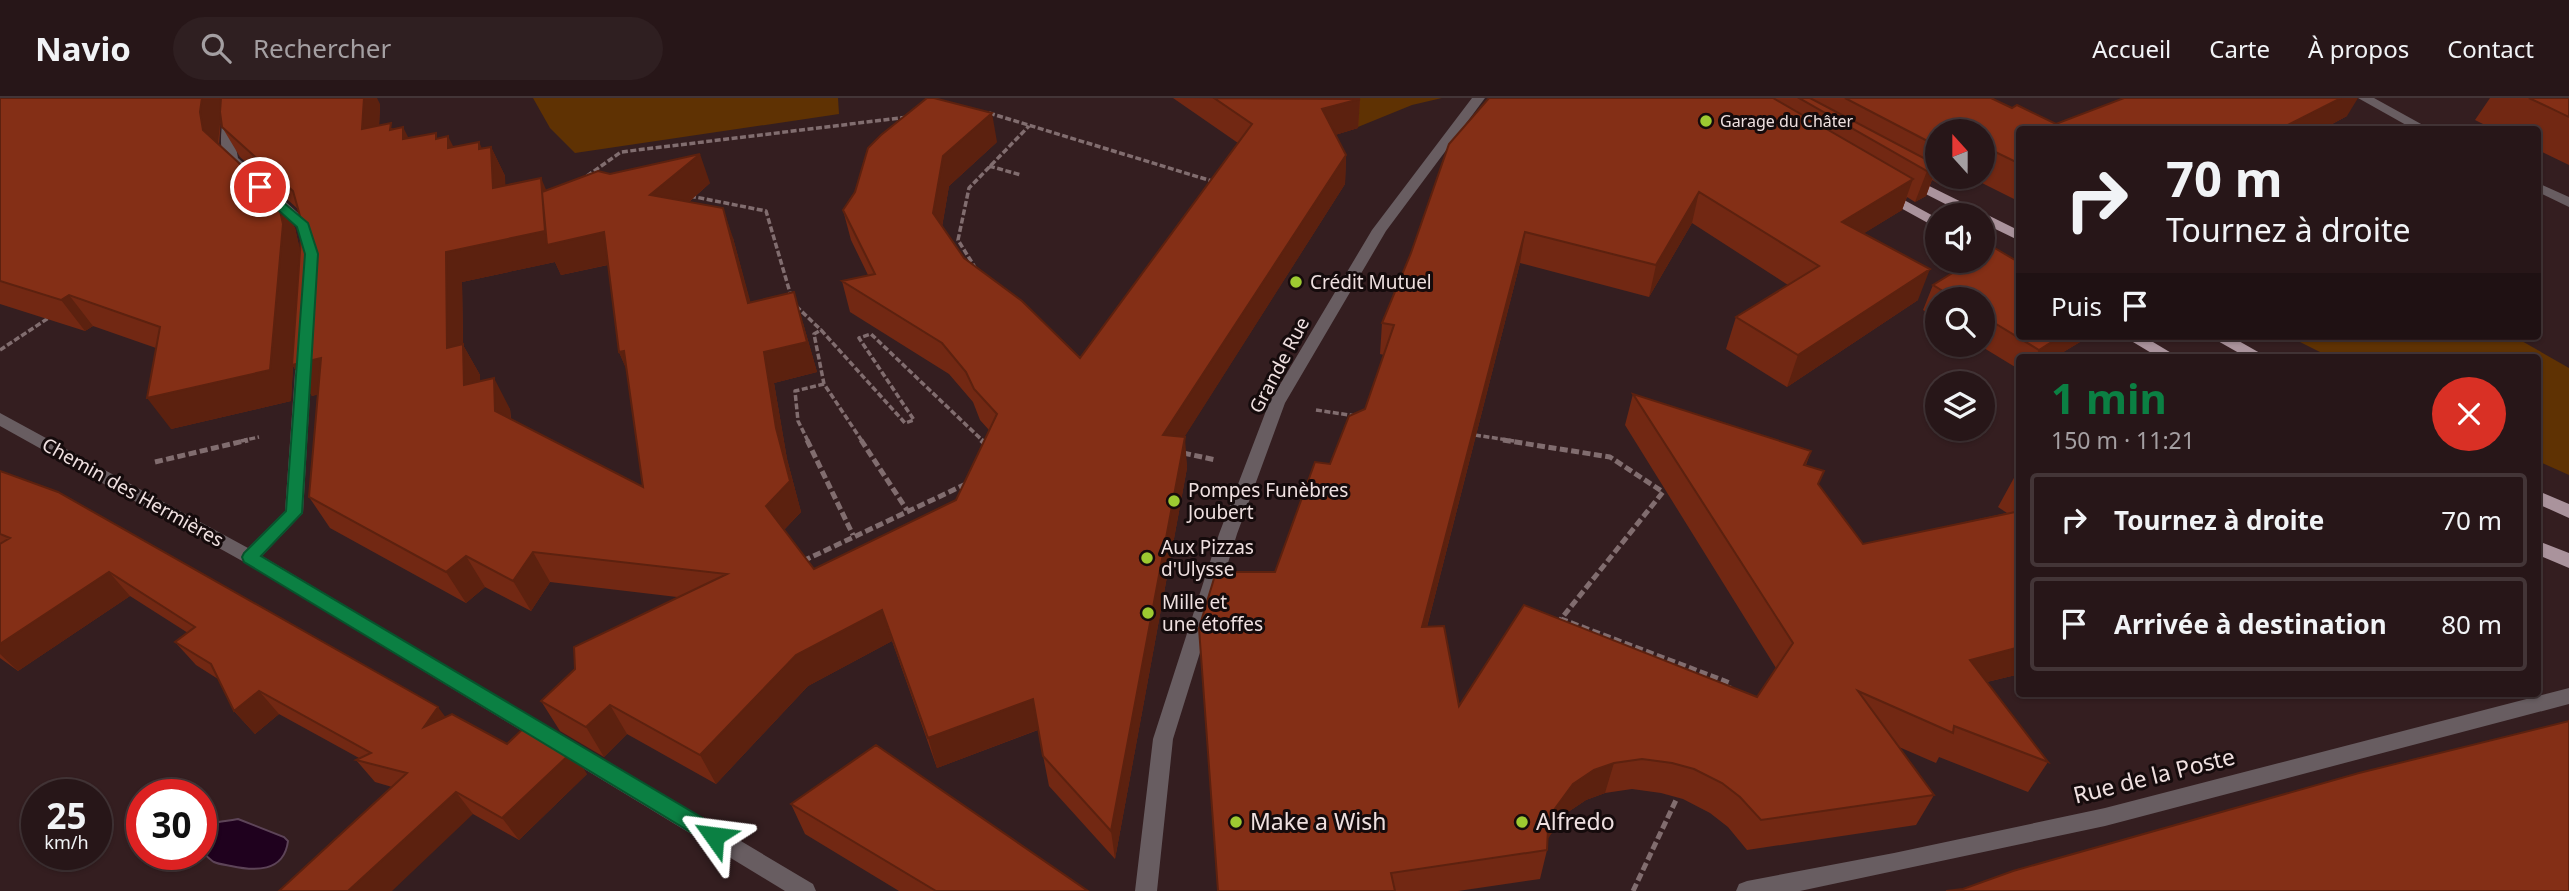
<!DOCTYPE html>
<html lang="fr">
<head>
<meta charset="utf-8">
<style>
  :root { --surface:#271618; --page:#2f1f21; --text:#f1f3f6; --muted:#a49fa2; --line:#433537; --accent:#0b8043 }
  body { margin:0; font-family:"Noto Sans",sans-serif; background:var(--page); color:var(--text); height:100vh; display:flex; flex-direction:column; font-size:26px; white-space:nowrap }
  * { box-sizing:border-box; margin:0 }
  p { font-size:23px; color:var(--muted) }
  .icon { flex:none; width:38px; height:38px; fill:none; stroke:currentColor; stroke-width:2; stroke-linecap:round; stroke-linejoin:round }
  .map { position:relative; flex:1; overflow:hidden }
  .drawer { position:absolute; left:2016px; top:256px; width:525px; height:343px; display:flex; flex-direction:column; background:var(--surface); border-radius:7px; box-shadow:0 2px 5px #0004,0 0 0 2px var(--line) }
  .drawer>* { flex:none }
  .guide { position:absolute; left:2016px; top:28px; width:525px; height:214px; border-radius:7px; box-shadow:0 2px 5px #0004,0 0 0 2px var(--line); background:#271618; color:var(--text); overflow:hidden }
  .needle { width:46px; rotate:339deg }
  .buttons { position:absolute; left:1925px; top:21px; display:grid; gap:14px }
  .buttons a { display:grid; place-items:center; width:70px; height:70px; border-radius:50%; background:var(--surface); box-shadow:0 2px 5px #0004,0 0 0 2px var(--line); font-size:35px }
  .speed { position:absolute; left:21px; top:681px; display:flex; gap:14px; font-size:35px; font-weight:700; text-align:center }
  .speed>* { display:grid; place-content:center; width:91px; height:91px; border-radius:50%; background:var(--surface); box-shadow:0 2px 5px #0004,0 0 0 2px var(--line); line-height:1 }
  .speed small { font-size:18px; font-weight:400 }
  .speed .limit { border:10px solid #d22; background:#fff; color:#111 }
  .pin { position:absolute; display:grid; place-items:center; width:60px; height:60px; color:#fff; margin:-30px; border:4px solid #fff; border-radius:50%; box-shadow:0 2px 7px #0007 }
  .me { position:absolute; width:77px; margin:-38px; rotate:301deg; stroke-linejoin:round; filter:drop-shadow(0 0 5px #0008) }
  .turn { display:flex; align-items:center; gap:24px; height:147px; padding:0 35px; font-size:32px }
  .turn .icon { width:91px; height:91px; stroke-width:2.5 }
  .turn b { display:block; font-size:49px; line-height:60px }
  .then { display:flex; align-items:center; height:66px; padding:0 35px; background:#0003; gap:14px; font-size:26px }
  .round { display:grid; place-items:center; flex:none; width:74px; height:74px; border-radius:37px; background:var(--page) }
  .overview { display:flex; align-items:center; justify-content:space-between; height:119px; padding:0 35px }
  h1 { font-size:42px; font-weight:700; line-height:52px; color:var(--accent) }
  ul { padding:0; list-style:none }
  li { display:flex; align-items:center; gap:21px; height:94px; margin:0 14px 10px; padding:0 21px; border:4px solid var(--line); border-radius:7px }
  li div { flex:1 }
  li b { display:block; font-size:26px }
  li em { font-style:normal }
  header { display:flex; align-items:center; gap:42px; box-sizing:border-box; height:98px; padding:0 35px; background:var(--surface); border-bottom:2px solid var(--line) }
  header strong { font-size:33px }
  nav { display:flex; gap:38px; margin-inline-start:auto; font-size:24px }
  .search { width:490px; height:63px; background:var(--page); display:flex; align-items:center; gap:18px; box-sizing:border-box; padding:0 24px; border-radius:38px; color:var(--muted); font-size:26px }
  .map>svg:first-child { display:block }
  .green { fill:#5f3203 }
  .water { fill:#1f011e; stroke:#5d4458; stroke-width:2 }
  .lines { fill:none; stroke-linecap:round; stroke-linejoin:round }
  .path-far1 { stroke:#816d6f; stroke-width:3.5; stroke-dasharray:6 2.5; stroke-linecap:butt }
  .path { stroke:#816d6f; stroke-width:5; stroke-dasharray:8 3.5; stroke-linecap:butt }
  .minor { fill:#685d61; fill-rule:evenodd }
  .major { fill:#aa939c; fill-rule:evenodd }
  .wall { fill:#722813; fill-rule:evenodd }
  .shaded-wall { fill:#5c210f }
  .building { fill:#842f16; stroke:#5c210f; stroke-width:2 }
  .route { fill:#0b8043; stroke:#07532c; stroke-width:2 }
  .poi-dot { fill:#9dca31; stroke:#150b0c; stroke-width:2.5 }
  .labels { text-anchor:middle; stroke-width:6; stroke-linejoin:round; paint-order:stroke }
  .far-poi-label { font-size:16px; fill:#efe0e0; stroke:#150b0c; text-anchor:start }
  .poi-label { font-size:19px; fill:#efe0e0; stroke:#150b0c; text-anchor:start }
  .street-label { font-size:19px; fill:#efe0e0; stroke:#150b0c }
  .near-street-label { font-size:23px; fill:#efe0e0; stroke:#150b0c }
  .near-poi-label { font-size:23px; fill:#efe0e0; stroke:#150b0c; text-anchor:start }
</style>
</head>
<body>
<header>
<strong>Navio</strong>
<div class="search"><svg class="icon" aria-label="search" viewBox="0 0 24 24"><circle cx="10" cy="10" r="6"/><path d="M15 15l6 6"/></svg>Rechercher</div>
<nav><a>Accueil</a><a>Carte</a><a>À propos</a><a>Contact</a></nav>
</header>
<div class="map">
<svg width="2569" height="793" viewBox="0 0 2569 793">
  <rect width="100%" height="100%" fill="#341e20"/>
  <path class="green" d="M533,0H838L839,16L575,55L550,30Z
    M1317,0H1442L1412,7L1353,31Z
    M2288,238H2513L2569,270V377L2538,363V259H2330Z"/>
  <path class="water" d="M238,721L284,739L288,743C284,775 254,773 231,768C226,767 218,766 214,764C210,762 205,756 201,753C201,720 212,726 238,721Z"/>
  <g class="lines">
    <path class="path-far1" d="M989,15L1215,84
      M989,68L1021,77
      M587,78L621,54L908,19
      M690,98L766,113L791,198
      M976,171L958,142L969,90L1029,28
      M796,208L821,232
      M0,252L50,219
      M1316,312L1356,318
      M1475,337L1514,343
      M241,343L259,339
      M808,343L798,323L795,293L824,286
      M862,343L824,286L814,236L821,232L905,325L914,322L859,240L871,236L983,343"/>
    <path class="path" d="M807,342L853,437
      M861,342L907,412
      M981,342L987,347
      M1503,342L1610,359L1663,394L1561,521L1730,585L1727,592
      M1183,355L1216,362
      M155,364L248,342
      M803,463L966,386
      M1633,793L1677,700"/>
    <path class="minor" d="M226,0H238L235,44L238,60L309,125L316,146L314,149H304C300,143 300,134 297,128C284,108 234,84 224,61C217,43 224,18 226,0Z
      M1472,0H1485L1386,133L1285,305L1237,436L1173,641L1157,793H1135L1153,641L1219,436L1269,305L1372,132Z
      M2358,0H2374L2432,32H2415Z
      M2538,85L2569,99V109L2538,94Z
      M304,256L312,261L303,415L262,458L813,786L816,793H785L244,464L0,328V315L248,450L285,413L296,261Z
      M2569,590V606L2105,728L1800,793H1736L1739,786L1747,783L1894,755L2105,710Z"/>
    <path class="major" d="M1909,78L2020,133V143L1983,125V117H1967L1904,85L1902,82Z
      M1884,91L1937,120V130L1879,98V92Z
      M1983,148L2020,167V178L1983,158Z
      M2123,238H2143L2178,259H2158Z
      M2209,238H2230L2267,259H2246Z
      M2538,393L2569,406V420L2538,406Z
      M2538,443L2569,455V470L2538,457Z"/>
  </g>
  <path class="wall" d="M0,0L380,6L379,27L394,31L408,40H439L454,49L482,50L491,49L505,78V87L547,93L610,76L710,85L689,104L733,140L750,204L803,225L817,274L774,285L787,361L801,414L784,432L814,471L956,402L989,332L980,322L973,304L949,276L850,214L842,183L868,177L851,142L843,112L997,44L949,88L942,129L964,160L1080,260L1238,45L1173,0L1360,1L1358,30L1335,37L1346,57L1345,86L1184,339L1187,370L1115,761L1049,688L1038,632L937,670L892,543L808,588L716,686L627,636L604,659L560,633L541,603L677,499L550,484L531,513L485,489L466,505L330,430L309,399L318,296L312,298L293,268L291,303L171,331L156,250L93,228L85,233L0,206ZM221,21L222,29L240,59L299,112L302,125L300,153L295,130L277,100L219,47ZM555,164L561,177L608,167L619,254L626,270L643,389L511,321L510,311L480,283V277L463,247L462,184Z
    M1489,0H1991L2012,10L2056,26L2347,18L2321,32H2020V104L1970,79H1983V33H1937V79H1957L1942,88L1932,82L1926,98L1915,104L1907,99L1902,112L1864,135L1918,202L1787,289L1726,251L1736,219L1788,187L1692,125L1649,199L1520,165L1427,529L1459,608L1757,599L1776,570L1625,327L1633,296L1811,353L1806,367L1819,387L1863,446L2007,415L1998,409L2015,378L2020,374V576L1987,584L2048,664L2028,694L1939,659L1936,665L1899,649L1934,697L1916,727L1747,752L1728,729L1710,715L1683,701L1661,695L1632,691L1605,695L1586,702L1565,716L1548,740L1547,752L1540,781L1458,793H1218L1275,474L1330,366L1365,311L1384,257L1380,256L1382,225Z
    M2490,0H2569V67L2538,52V32H2495L2475,22Z
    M1993,149L2020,165V238H2090L2055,259H2020V272L1979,247H1983V201H1937V221L1923,212L1933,187L1972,163H1983V156Z
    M0,373L445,619L507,646L587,676L519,742L473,716L392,689L375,684L356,662L359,660L279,616L255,636L234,613L218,581L196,567L175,544L188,535L130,498L18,573L0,560Z
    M791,706L1088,793H899L805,736Z"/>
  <path class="shaded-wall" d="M202,0H223L218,44L221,61L203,32L200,14Z
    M361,0H377L380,6L378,60L362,31Z
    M2341,0H2358L2347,18L2321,32H2278Z
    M1360,1L1358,30L1322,41V11Z
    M992,15L997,44L949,88L939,146L933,115L943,58Z
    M403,29L418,59L403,41Z
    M448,38L463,68L448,50Z
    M479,44L492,73L491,49L505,78L507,120L493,90L479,51Z
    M700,56L710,85L662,127L650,97Z
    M1346,57L1345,86L1166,368L1163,337Z
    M1937,67L1926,98L1915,104L1927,73Z
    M1946,79H1957L1942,88Z
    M541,80L554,110L604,134L616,165L561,177L555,164L462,184L463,247L480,277L481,318L464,287L447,250L446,154Z
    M1913,81L1902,112L1832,155L1842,124Z
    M1699,94L1692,125L1649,199L1656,167Z
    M277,100L295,130L301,156L321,260L341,291L312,298L293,268L291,303L171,331L147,300Z
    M723,110L733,140L759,235L748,205Z
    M1525,134L1520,165L1419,560L1422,529Z
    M1930,171L1918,202L1787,289L1798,257Z
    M794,194L817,274L774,285L787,361L801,414L777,439L766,408L764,254Z
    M69,197L93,228L85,233L61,202Z
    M2061,238H2090L2055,259H2035L2039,252Z
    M624,253L632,285L619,254Z
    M494,280L510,311L512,344L495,313Z
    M1185,339L1187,370L1115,761L1111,733Z
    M533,454L550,484L531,513L513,483Z
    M466,458L485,489L466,505L446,474Z
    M109,474L130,498L18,573L0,556V546Z
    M882,512L892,543L808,588L716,686L700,657L796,557Z
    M2020,549V576L1953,592L1970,562Z
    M259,593L279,616L255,636L234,613Z
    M1033,601L1040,631L937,670L928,640Z
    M610,607L627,636L604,659L586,629Z
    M438,609L455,632L424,629Z
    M573,653L587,676L519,742L502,720Z
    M1614,665L1605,695L1586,702L1565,716L1547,742L1554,712L1573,686L1594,672Z
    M456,694L473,716L392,793H348Z"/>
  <path class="building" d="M0,0H202L200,14L203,32L277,100L283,126L270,272L147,300L160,229L69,197L61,202L0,183Z
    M221,0H364L362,31L391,25L390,32L403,29V41L436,35V41L448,38V50L479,44V51L491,49L493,90L541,80L545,133L446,154L447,250L463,246L464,287L494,280L495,313L643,389L624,253L619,254L604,134L547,147L542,94L598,73L610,76L700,56L650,97L723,110L748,205L794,194L807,244L764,254L776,330L790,383L766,408L814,471L956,402L997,316L974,291L966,274L942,245L842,183L875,176L843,112L855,94L868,50L881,37L927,0H934L992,15L943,58L933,115L964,160L1022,203L1080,260L1252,26L1214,0L1360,1L1322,11L1346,57L1163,337L1185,339L1111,733L1043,658L1033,601L928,640L882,512L796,557L700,657L610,607L586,629L541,603L575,571L574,549L727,476L533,454L513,483L466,458L446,474L309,399L321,260L292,267L302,125L293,93L222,29L220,14Z
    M1489,0H1773L1913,81L1842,124L1930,171L1798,257L1736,219L1819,168L1699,94L1656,167L1525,134L1422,529L1444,528L1459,608L1524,507L1757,599L1793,545L1633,296L1811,353L1804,367L1824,373L1818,386L1863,446L2020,413V549L1970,562L2048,664L1954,628L1953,635L1858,593L1934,697L1761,722L1740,699L1722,685L1694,671L1672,665L1642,661L1614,665L1594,672L1573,686L1554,712L1548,731L1547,752L1391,775L1395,793H1218L1199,530L1216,474H1275L1315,364L1330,366L1349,318L1365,311L1394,227L1382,225L1411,155L1449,46Z
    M1799,0H1810L1937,67L1927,73Z
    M1845,0H1991L2012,10L2017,7L2056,26L2124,0H2341L2278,32H2020V66L1983,48V33H1937V48Z
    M2529,0H2569V19Z
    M1993,149L2020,165V238H2061L2039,252L1983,218V201H1956L1933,187L1972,163H1983V156Z
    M0,373L58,394L438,609L424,629L452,616L507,646L528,626L573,653L502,720L456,694L348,793H279L407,675L356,662L371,655L259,593L234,613L211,566L175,544L195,529L109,474L0,546V446L10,440L0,436Z
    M2569,623V793H1946L1963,791L2013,773L2359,675Z
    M876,647L1088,793H936L791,706Z"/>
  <path class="route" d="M260,85L308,125L318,156L302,415L261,458L721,731L723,738L721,744L714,746L707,744L244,464L242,459L244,455L286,413L305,156L297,129L255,91L253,89Z"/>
  <g class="poi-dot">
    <circle cx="1706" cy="23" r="7"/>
    <circle cx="1296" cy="184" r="7"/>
    <circle cx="1174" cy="403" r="7"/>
    <circle cx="1147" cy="460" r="7"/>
    <circle cx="1148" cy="515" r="7"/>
    <circle cx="1236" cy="724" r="7"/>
    <circle cx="1522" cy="724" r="7"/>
  </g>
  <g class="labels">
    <g class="far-poi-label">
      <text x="1720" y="29">Garage du Châter</text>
    </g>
    <g class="poi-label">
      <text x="1310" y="191">Crédit Mutuel</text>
      <text x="1188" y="399">Pompes Funèbres<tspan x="1188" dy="22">Joubert</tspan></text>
      <text x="1161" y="456">Aux Pizzas<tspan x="1161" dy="22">d'Ulysse</tspan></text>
      <text x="1162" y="511">Mille et<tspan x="1162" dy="22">une étoffes</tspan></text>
    </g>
    <g class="street-label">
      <text transform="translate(1279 267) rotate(-62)" y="7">Grande Rue</text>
      <text transform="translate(133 394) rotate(29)" y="7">Chemin des Hermières</text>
    </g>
    <g class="near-street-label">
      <text transform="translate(2154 678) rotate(-14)" y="8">Rue de la Poste</text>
    </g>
    <g class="near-poi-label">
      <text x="1250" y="732">Make a Wish</text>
      <text x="1536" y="732">Alfredo</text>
    </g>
  </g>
</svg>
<div class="buttons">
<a><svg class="needle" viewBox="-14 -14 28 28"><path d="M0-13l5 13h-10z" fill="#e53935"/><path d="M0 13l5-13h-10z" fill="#a49fa2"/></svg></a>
<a><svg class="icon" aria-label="sound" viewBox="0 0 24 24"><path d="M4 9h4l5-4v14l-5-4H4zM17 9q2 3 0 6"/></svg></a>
<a><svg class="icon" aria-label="search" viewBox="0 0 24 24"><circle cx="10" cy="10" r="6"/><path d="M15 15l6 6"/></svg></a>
<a><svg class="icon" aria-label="layers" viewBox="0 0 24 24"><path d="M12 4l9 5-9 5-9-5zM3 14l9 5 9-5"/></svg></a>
</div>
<div class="speed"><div>25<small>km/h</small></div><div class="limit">30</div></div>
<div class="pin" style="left:260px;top:89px;background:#d93025"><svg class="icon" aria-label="arrive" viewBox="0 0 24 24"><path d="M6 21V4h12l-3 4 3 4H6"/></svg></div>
<svg class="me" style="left:714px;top:738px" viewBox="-20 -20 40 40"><path d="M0-17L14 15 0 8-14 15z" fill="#0b8043" stroke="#fff" stroke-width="4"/></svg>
<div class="guide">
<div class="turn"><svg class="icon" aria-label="right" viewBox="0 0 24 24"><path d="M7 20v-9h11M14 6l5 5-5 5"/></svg><div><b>70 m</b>Tournez à droite</div></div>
<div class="then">Puis<svg class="icon" aria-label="arrive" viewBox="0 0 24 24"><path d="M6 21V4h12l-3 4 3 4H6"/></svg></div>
</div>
<section class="drawer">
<div class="overview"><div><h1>1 min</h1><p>150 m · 11:21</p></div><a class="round" style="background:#d93025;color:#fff"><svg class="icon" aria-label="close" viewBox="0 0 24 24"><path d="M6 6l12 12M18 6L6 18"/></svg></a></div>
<ul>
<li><svg class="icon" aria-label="right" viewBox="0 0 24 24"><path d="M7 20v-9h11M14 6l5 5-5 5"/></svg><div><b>Tournez à droite</b></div><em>70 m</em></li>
<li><svg class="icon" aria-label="arrive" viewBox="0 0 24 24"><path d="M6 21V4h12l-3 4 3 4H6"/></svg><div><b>Arrivée à destination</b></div><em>80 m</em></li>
</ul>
</section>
</div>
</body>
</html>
